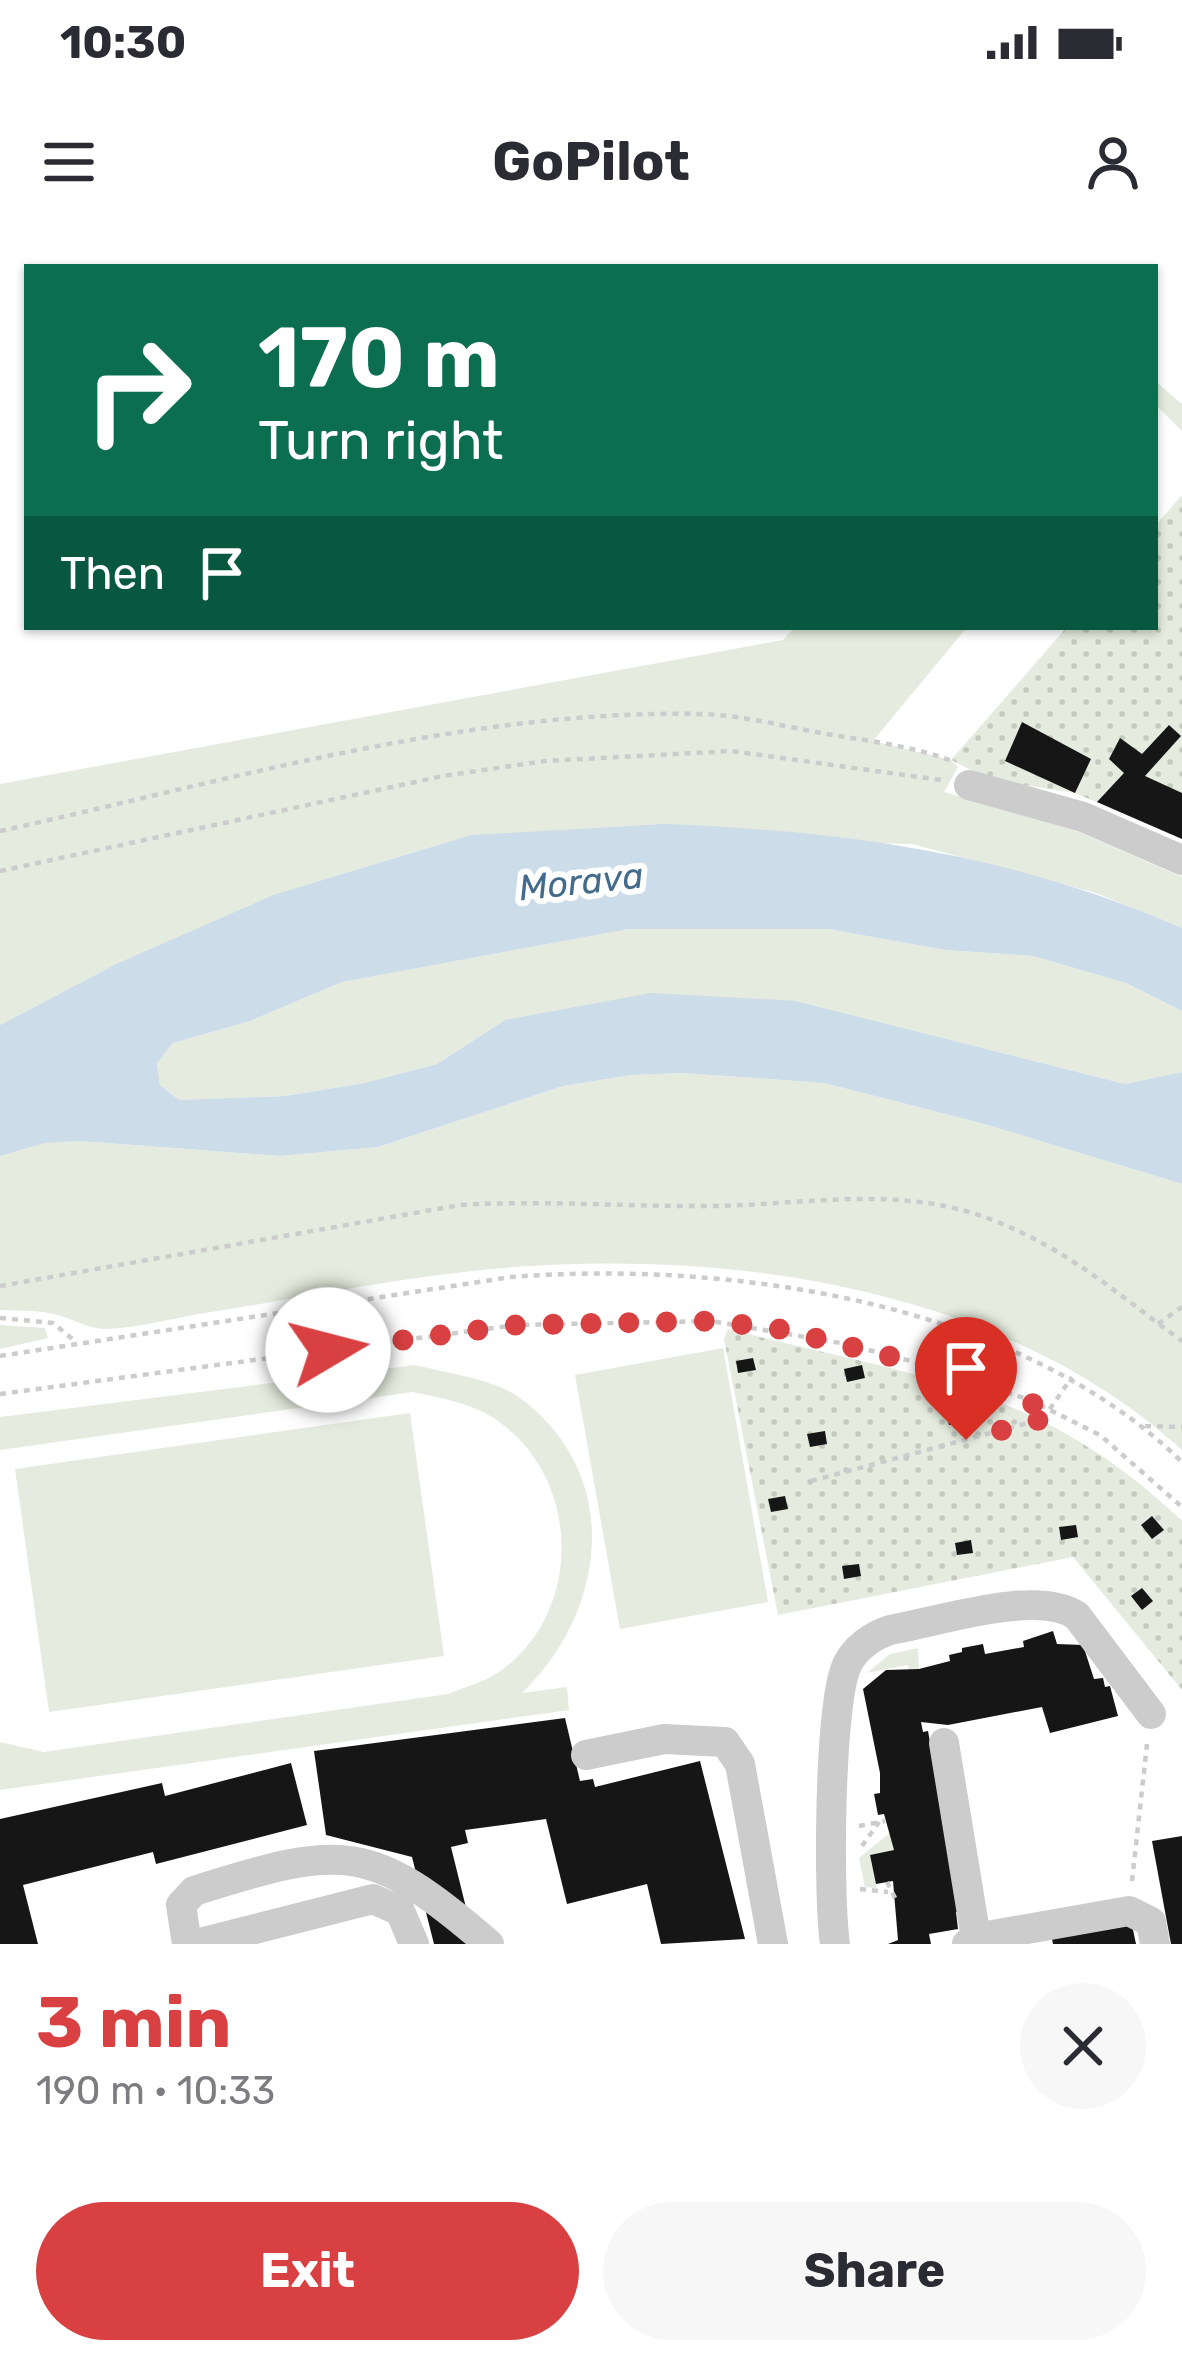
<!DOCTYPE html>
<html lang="en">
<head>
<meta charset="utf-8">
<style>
  :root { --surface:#fff; --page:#f7f7f7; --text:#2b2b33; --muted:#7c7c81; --accent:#d84042 }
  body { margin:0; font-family:Rubik,sans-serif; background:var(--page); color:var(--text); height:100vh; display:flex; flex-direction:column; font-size:45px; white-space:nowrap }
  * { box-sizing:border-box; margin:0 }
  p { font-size:39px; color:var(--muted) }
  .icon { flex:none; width:66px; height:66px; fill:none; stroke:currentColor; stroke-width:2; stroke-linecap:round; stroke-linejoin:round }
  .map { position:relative; height:1704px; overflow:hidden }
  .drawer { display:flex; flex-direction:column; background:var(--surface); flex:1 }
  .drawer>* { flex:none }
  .top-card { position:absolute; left:24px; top:24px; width:1134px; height:366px; border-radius:0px; box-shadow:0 3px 9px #0004; background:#0b6e4f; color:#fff; overflow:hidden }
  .pin { position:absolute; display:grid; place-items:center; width:102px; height:102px; color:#fff; margin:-123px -51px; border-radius:50% 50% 50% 0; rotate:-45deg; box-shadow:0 0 12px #0007 }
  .pin .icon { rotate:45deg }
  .me { position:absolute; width:132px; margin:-66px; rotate:82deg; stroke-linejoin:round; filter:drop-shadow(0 0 9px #0008) }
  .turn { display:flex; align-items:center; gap:42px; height:252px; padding:0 36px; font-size:54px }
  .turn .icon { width:156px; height:156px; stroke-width:2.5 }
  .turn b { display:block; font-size:84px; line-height:102px }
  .then { display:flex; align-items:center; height:114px; padding:0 36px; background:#0003; gap:24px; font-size:45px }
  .round { display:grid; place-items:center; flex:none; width:126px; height:126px; border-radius:63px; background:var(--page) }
  .head { display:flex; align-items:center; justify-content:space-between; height:204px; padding:0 36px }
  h1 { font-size:72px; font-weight:700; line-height:90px; color:var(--accent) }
  .cta { display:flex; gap:24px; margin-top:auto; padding:24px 36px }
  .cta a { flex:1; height:138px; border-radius:72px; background:var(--accent); color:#fff; font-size:48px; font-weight:700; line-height:138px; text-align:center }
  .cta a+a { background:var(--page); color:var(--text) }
  .status { display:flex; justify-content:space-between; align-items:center; height:84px; padding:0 60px; background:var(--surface); direction:ltr }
  .status svg { height:33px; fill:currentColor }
  header { display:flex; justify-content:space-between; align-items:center; height:156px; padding:0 36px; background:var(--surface); font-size:54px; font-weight:700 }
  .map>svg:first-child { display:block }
  .green { fill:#e5ebde }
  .garden { fill:url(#garden-dots) }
  .water { fill:#ccdce9 }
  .building { fill:#161616 }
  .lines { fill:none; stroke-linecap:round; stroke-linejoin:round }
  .path { stroke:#ccc; stroke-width:4.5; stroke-dasharray:6 6; stroke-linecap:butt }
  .minor { stroke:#ccc; stroke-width:30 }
  .route { stroke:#d84042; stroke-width:21; stroke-dasharray:0 37.8 }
  .labels { text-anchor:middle; stroke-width:12; stroke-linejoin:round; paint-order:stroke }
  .water-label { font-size:36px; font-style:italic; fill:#436b8b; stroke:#fff }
</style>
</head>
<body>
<div class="status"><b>10:30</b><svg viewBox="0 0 49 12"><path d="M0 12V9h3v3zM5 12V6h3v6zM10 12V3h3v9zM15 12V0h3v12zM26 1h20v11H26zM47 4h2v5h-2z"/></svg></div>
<header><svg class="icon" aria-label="menu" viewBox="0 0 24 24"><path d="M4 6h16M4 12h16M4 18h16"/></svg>GoPilot<svg class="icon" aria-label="person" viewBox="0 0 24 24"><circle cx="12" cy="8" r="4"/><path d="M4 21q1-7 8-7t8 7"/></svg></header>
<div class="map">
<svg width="1182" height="1704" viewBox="0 0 1182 1704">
  <defs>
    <pattern id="garden-dots" width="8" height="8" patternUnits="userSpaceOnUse" patternTransform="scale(3)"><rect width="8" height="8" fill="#e5ebde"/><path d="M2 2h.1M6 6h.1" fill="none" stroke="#c5cabf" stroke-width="1.8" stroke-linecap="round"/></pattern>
  </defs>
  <rect width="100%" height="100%" fill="#fff"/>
  <path class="green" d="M1155,141L1182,164V191L1155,164Z
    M795,387H967L873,501L951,520L958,527L944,552L1079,592L1182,637V688L1096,653L912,604L471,595L286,651L118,723L0,785V544L783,400Z
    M629,689H828L945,710L1033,716L1126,743L1182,771V832L1125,844L796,761L505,780L437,824L364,843L285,856L179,860L160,845L157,823L173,803L250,781L342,742Z
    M683,833L824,843L981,883L1182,944V1210C994,1039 700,1003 455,1033C371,1043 288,1060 205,1073C173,1078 139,1088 106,1089C87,1089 72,1078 54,1074C37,1070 18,1071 0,1070V916L44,902L80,901L280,916L378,907L563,846L631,835Z
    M0,1085L45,1088L48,1098L0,1109Z
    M723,1108L768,1362L620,1389L575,1135Z
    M415,1125C447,1133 494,1139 520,1158C624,1235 607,1371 522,1453L567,1447L569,1470L0,1550V1502L44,1512L448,1454C465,1447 484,1442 499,1432C586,1371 581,1233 492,1177C467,1162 440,1158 413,1152L0,1210V1177Z
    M410,1173L444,1416L49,1472L15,1229Z
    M918,1408L919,1429L909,1431L908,1425L867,1433L890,1414Z
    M890,1593L894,1610L870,1615L877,1648L865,1647L859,1618Z"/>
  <path class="garden" d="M1182,255V599L1075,553L991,540L951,520L1067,387H1155V286Z
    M728,1089C910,1136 1037,1143 1182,1281V1450L1073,1317L778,1375L724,1099Z"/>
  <path class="water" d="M664,584C848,591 1012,614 1182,688V771L1126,743L1033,716L945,710L828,689H629L342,742L250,781L173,803L157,823L160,845L179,860L285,856L364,843L437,824L505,780L651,753L796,761L1125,844L1182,832V944L981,883L824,843L683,833L631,835L563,846L378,907L280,916L80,901L44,903L0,916V785L118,723L276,654L471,595Z"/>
  <path class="building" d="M1022,482L1091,519L1075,553L1005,521Z
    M1169,485L1181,496L1145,536L1182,553V599L1097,562L1124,533L1109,519L1120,498L1142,514Z
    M753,1118L756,1130L738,1133L736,1121Z
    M862,1125L865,1138L847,1142L844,1129Z
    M963,1169L965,1182L949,1185L946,1172Z
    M825,1191L827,1204L810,1207L807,1194Z
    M785,1256L788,1269L771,1272L768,1259Z
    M1152,1276L1164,1290L1152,1299L1141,1285Z
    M1076,1285L1078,1297L1061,1300L1059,1287Z
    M971,1300L973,1313L957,1315L955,1303Z
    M859,1324L861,1336L844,1339L842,1326Z
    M1142,1348L1153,1361L1142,1370L1131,1356Z
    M1053,1391L1057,1404L1083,1405L1094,1439L1103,1438L1105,1447L1110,1446L1118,1476L1050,1493L1042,1467L948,1485L921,1482L923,1492L928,1491L961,1671L956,1672L958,1689L929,1694L931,1704H888L898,1700L893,1641L876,1644L870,1615L894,1610L884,1574L878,1575L874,1554L880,1553V1533L863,1449L886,1430L919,1429L950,1421L949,1415L962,1412V1408L983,1404L985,1414L1024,1407L1023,1401Z
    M565,1478L580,1541L593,1539L595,1547L700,1521L745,1699L661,1704L647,1644L567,1664L546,1579L465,1590L468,1603L451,1607L475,1704H434L412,1617L326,1595L314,1511Z
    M291,1523L307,1585L156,1624L153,1612L23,1645L38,1704H0V1579L162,1543L165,1556Z
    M1182,1596V1704H1171L1152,1601Z
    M1132,1685L1136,1704H1053L1052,1699Z"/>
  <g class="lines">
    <path class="path" d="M0,591C228,541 466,469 701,474C743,475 786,487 827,494C869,501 913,506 952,521
      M0,631L443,536L545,521L731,511L941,540
      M0,1046L460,965C546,960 631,967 717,966C809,964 900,945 990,979C1068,1009 1116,1053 1182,1101
      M0,1078L53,1083L76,1102
      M1158,1084L1182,1067
      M0,1116L511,1037C732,1020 1018,1062 1182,1222
      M0,1154L516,1085L711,1081L846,1104L941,1129L1032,1161L1100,1195L1182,1267
      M1145,1186L1182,1187
      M811,1241L1043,1179L1072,1137
      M859,1586L885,1581
      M862,1606L879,1582
      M1132,1641L1147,1504
      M887,1642L896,1660
      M860,1649L888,1652"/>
    <path class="minor" d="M969,545L1083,577L1182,620
      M944,1503L976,1698
      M586,1515L664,1499L725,1502L740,1524L773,1704
      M187,1704L181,1665L194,1651C342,1604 370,1601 489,1704
      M196,1704L373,1659L400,1671L414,1704
      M835,1704C828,1657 829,1463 847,1425C855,1408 872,1396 890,1390C937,1382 1038,1348 1077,1376L1151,1474
      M967,1704L976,1698L1129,1671L1151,1682L1155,1704"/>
  </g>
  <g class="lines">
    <path class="route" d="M328,1110L516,1085L711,1081L775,1088L941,1129L1052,1171L1043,1179L966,1200"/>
  </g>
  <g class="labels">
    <g class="water-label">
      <text transform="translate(581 641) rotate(-6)" y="13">Morava</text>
    </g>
  </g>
</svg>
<div class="pin" style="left:966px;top:1200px;background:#d93025"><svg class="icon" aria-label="arrive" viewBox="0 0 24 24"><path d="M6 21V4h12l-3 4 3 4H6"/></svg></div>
<svg class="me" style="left:328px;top:1110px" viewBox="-20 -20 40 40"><circle r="19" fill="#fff"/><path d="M0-13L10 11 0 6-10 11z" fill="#d84042"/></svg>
<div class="top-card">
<div class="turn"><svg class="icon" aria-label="right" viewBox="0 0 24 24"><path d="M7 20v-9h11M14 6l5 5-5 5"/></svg><div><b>170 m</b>Turn right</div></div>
<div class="then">Then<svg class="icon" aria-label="arrive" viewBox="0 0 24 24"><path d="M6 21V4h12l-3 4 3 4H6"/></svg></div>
</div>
</div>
<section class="drawer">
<div class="head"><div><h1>3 min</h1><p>190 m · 10:33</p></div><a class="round"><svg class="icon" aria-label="close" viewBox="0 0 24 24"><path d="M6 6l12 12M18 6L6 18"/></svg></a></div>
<div class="cta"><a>Exit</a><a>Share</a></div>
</section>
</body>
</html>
